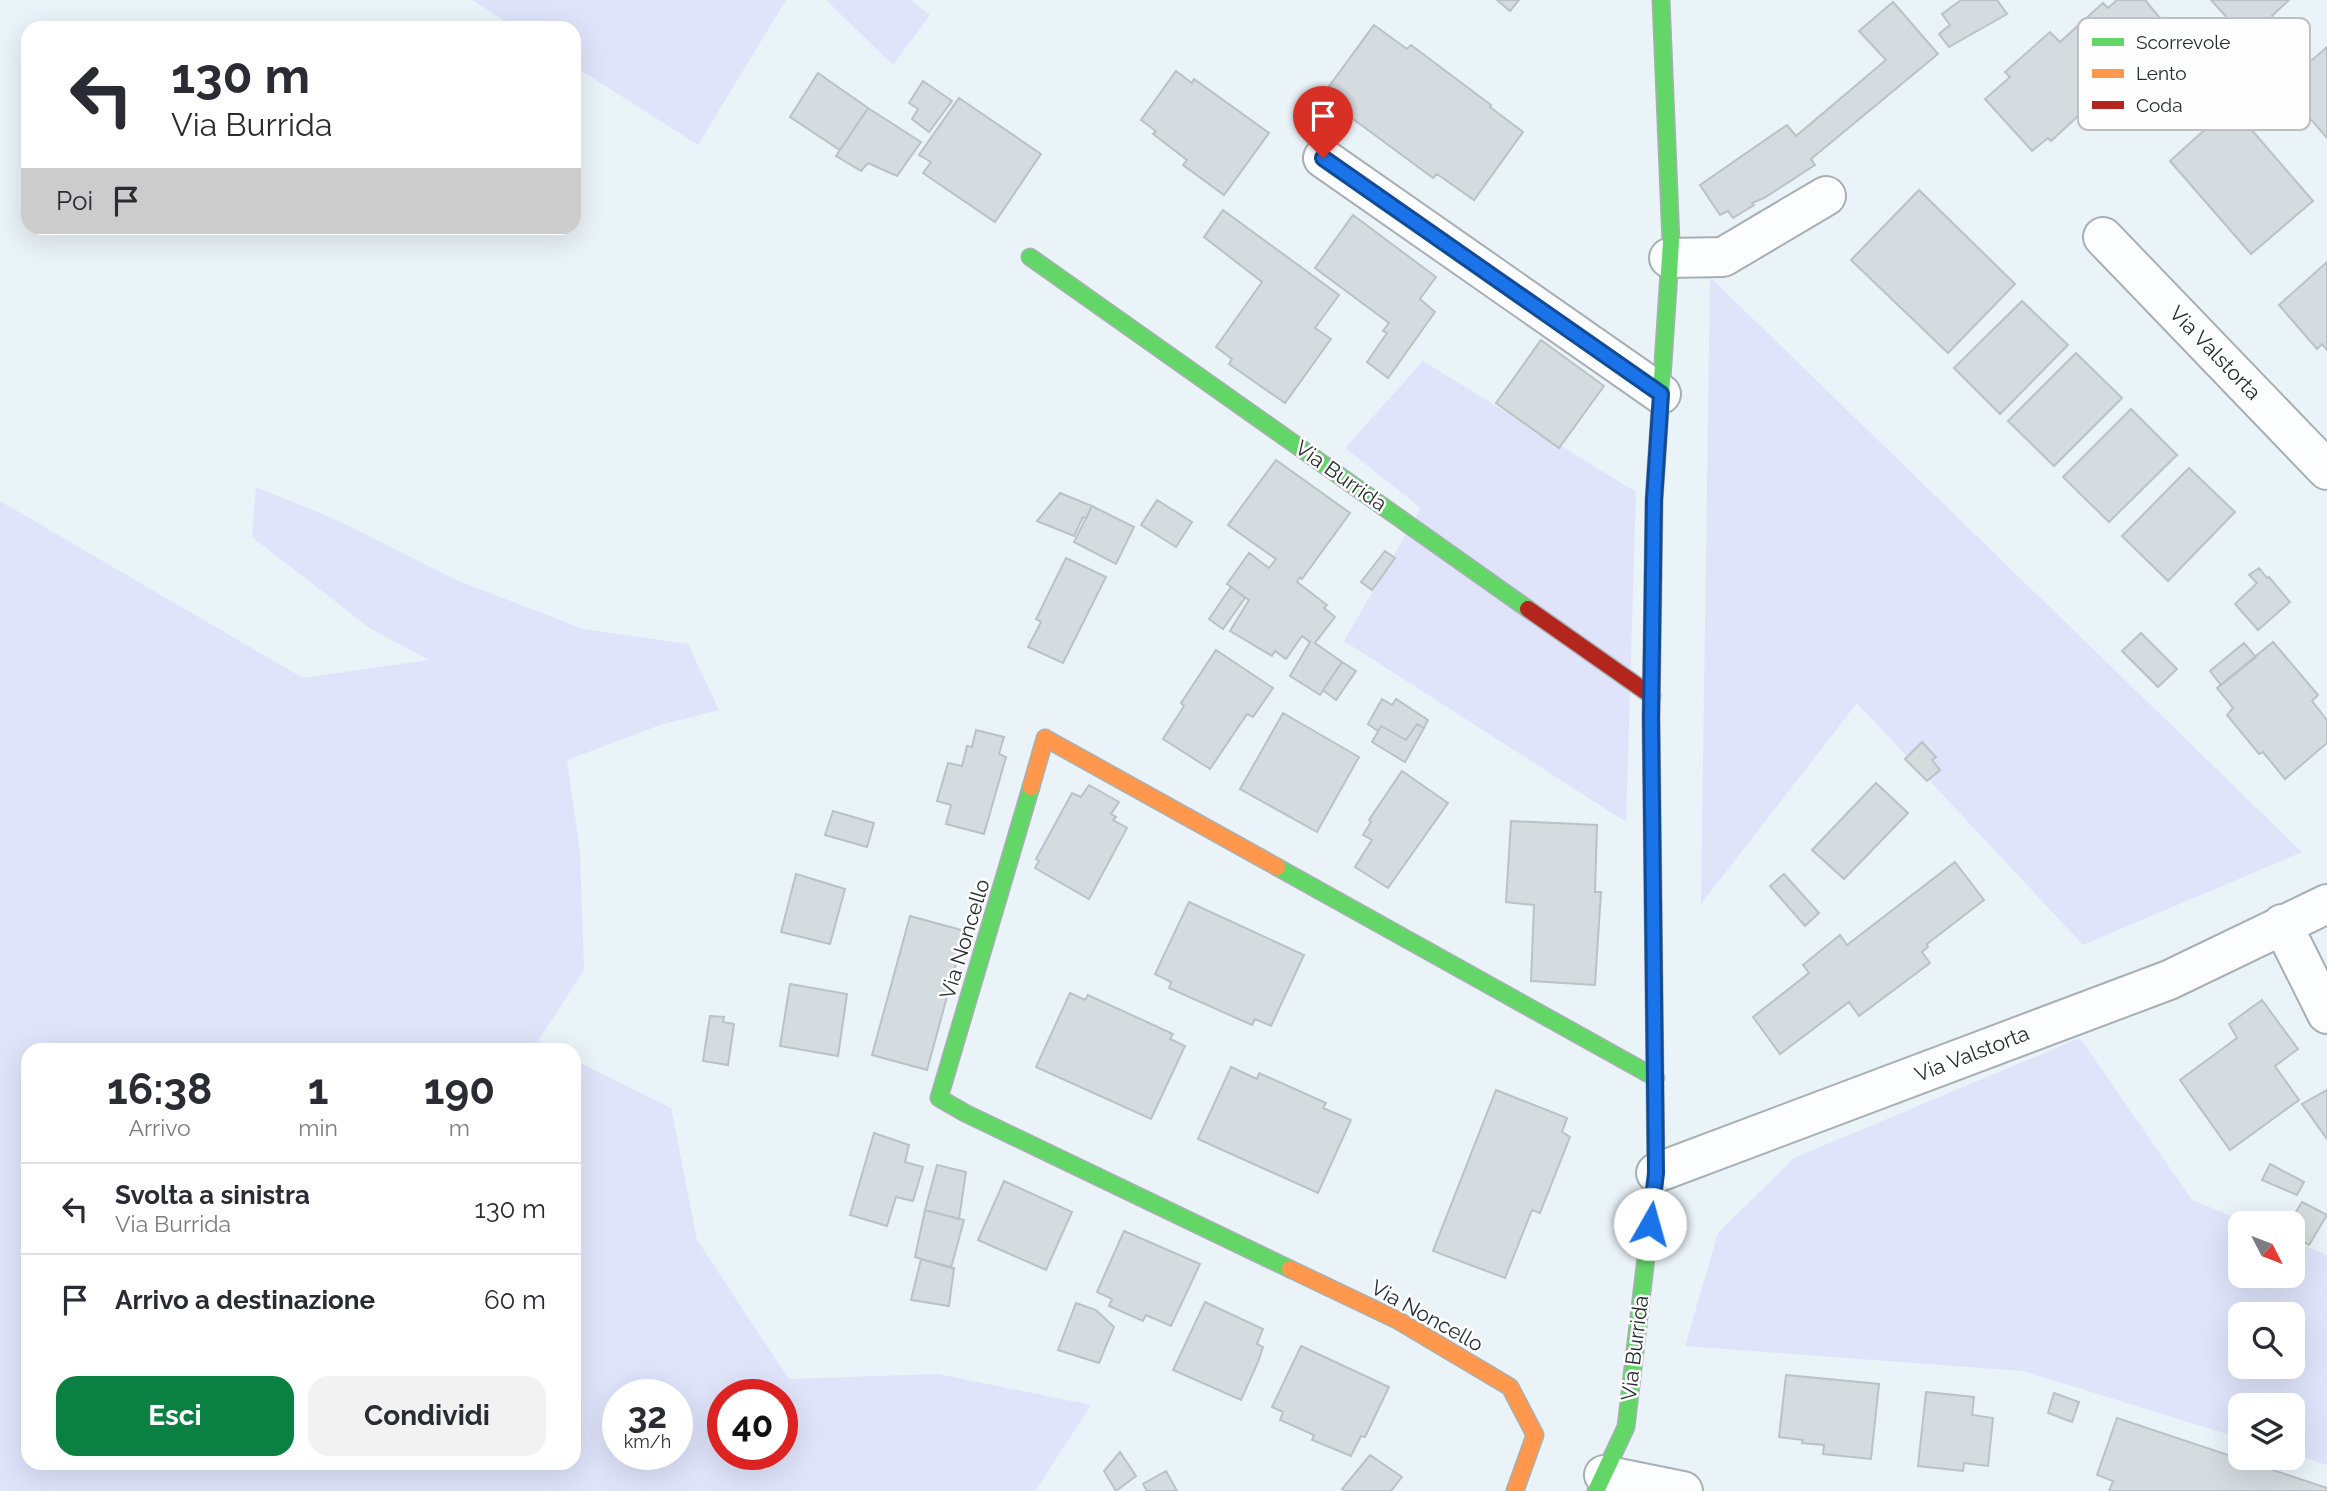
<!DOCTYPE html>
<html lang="it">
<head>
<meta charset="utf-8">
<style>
  :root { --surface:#fff; --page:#f2f2f3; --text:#2b2b33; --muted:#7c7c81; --line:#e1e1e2; --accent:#0b8043 }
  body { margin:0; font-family:Raleway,sans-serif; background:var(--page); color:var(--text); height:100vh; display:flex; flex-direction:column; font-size:26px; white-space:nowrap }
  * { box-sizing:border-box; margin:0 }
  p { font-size:23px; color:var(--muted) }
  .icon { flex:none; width:38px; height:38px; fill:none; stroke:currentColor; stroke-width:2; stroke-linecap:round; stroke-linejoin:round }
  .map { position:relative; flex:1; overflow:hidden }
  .panel { position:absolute; left:21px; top:1043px; width:560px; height:427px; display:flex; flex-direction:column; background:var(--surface); border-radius:21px; box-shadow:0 7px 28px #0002 }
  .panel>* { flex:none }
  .guide { position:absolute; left:21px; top:21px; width:560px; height:214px; border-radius:21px; box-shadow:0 7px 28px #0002; background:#fff; color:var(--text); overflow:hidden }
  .needle { width:46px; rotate:132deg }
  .buttons { position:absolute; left:2228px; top:1211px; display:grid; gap:14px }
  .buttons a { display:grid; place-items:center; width:77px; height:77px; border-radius:14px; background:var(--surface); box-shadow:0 7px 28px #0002; font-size:35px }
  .speed { position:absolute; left:602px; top:1379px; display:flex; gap:14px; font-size:35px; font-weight:700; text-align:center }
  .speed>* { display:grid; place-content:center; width:91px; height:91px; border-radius:50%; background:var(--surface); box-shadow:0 7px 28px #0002; line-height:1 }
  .speed small { font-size:18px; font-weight:400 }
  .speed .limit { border:10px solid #d22; background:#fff; color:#111 }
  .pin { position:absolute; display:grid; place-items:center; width:60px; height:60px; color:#fff; margin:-72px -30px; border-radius:50% 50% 50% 0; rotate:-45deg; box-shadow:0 0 7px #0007 }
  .pin .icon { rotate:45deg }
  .me { position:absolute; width:77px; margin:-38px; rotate:7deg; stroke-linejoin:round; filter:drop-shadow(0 0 5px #0008) }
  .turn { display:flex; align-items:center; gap:24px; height:147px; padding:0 35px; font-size:32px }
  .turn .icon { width:91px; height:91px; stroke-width:2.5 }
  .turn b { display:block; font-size:49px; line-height:60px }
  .then { display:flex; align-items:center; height:66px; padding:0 35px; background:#0003; gap:14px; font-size:26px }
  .eta { display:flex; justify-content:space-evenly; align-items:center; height:119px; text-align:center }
  .eta b { font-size:42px; font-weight:700; line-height:49px }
  .button { display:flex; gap:14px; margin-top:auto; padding:14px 35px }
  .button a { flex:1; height:80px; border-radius:21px; background:var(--accent); color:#fff; font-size:28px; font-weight:700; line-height:80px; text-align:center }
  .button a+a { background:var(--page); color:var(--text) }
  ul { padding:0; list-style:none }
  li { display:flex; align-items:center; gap:21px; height:91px; padding:0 35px; border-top:2px solid var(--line) }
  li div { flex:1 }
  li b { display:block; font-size:26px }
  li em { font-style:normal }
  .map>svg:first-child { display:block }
  .green { fill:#dfe4fb; fill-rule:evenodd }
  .building { fill:#d4dcdf; stroke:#bac2c5; stroke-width:2 }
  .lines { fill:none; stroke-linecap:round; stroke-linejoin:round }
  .street-casing { stroke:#a8afb3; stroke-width:42 }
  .fast-casing { stroke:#a8afb3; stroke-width:19 }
  .slow-casing { stroke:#a8afb3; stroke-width:19 }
  .jam-casing { stroke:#a8afb3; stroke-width:19 }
  .street { stroke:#fcfdfe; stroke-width:38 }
  .fast { stroke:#63d668; stroke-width:16 }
  .slow { stroke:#ff974d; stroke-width:16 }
  .jam { stroke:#b3261e; stroke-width:16 }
  .route-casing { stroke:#114b97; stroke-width:18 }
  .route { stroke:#1a73e8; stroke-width:12 }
  .labels { text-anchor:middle; stroke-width:5; stroke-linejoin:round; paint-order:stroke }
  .street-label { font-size:21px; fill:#262c30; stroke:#fefefe }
  .key { fill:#fefefe; stroke:#bdbfc0; stroke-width:2 }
  .key-label { font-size:19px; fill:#262c30 }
</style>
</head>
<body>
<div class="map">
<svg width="2327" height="1491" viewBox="0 0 2327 1491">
  <rect width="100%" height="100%" fill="#eaf3f8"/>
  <path class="green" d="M472,0H786L698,145L574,66V28H516Z
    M826,0H910L930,15L893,65Z
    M1710,277L2302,852L2083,945L1857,703L1701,904Z
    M1423,361L1636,492L1626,822L1344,641L1421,508L1345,448Z
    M256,487L339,521L456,580L583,629L688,644L719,710L660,725L567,760L580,852L584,970L538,1041L554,1050H28V1463H574V1060L671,1108L697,1240L789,1379L938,1374L1091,1405L1035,1491H0V501L303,678L429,660L371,629L252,537ZM618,1395H677V1454H618ZM723,1395H782V1454H723Z
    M2080,1038L2192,1200L2249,1223H2240V1276H2292L2293,1241L2327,1255V1465L2293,1454L2292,1405H2240V1438L2023,1371L1685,1346L1718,1233L1794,1158ZM2292,1314V1367H2240V1314Z"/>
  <path class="building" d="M1497,0H1519L1510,11Z
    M1961,0H1997L2007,14L1949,47L1939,34L1950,25L1942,14Z
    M2117,0H2145L2180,42L2112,103L2103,93L2051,141L2048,138L2032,151L1985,99L2010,77L2005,72L2050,32L2060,42L2103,3L2108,8Z
    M2211,0H2289L2272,16L2279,26L2247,54L2235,40L2242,34Z
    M1893,2L1938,54L1811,159L1815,165L1764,198L1752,203L1754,205L1733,218L1728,211L1720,215L1700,185L1787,125L1796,136L1886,60L1859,31Z
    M1374,25L1407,49L1411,45L1491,105L1490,107L1523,132L1474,200L1437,174L1433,178L1322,96Z
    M2327,47V138L2282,86Z
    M1176,71L1192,83L1194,79L1269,133L1224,195L1183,165L1187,160L1153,134L1156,131L1141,120Z
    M818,73L868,108L840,150L790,117Z
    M923,81L952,101L929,132L912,119L918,109L909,103Z
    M959,98L1041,154L995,222L923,173L931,162L919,155Z
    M2231,106L2313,201L2251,254L2170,161Z
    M868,108L921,142L897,176L868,163L861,171L836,156Z
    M1919,190L2015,284L1948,353L1851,260Z
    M1223,210L1339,295L1315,328L1331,339L1285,403L1229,364L1232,359L1216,347L1262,282L1204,237Z
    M1353,215L1436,277L1420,299L1435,312L1388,378L1367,362L1387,333L1383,331L1389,323L1315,268Z
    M2327,262V350L2322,344L2317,349L2279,305Z
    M2022,301L2068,345L2000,414L1954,368Z
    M1541,340L1604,386L1559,448L1496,403Z
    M2076,353L2122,398L2054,466L2008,421Z
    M2131,409L2177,455L2109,522L2063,477Z
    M1276,460L1350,513L1302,579L1300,577L1297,582L1327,605L1324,608L1335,617L1315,643L1342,662L1320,695L1290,676L1310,642L1302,636L1286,659L1275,651L1272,656L1230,631L1249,600L1227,584L1249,553L1269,568L1276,559L1228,525Z
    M2189,468L2235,512L2168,581L2122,536Z
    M1060,493L1092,506L1086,519L1083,517L1074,536L1037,521Z
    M1157,500L1192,522L1176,547L1141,525Z
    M1092,506L1134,527L1116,564L1074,542Z
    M1385,551L1395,558L1372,590L1361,582Z
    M1066,558L1106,577L1063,663L1028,647L1041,622L1036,619Z
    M2259,568L2267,578L2269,577L2290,602L2258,630L2235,604L2257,583L2249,575Z
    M1231,587L1245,598L1223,629L1209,619Z
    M2141,633L2177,669L2158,687L2122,651Z
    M2273,642L2318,695L2312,701L2327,720V743L2285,779L2263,752L2259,754L2227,715L2233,708L2217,688Z
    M2244,643L2256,657L2221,685L2210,671Z
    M1216,650L1273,688L1253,717L1247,714L1210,769L1163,739L1184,706L1181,703Z
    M1342,662L1356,671L1336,700L1323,690Z
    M1382,699L1392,705L1396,699L1428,720L1424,728L1417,724L1406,740L1381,726L1378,731L1368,724Z
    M1283,713L1359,757L1317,832L1240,789Z
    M1417,724L1424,728L1405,762L1372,742L1381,726L1406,740Z
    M976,730L1004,737L999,754L1006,757L984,834L946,824L951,805L937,801L948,763L962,766L967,746L972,747Z
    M1922,742L1936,757L1932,760L1940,770L1927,781L1905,759Z
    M1402,771L1448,803L1388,888L1355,867L1372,840L1363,835L1371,822L1369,820Z
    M1876,783L1908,813L1844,879L1812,850Z
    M1089,785L1119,802L1111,814L1116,817L1113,820L1127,828L1089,899L1035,868L1039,861L1036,859L1072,793L1081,797Z
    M833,811L874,823L867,847L825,835Z
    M1511,821L1597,825L1595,892H1601L1595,985L1531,981L1534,905L1506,902Z
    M1955,862L1984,900L1927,944L1928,947L1922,952L1930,963L1859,1016L1849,1002L1780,1054L1753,1017L1809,973L1803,965L1840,935L1847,945Z
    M796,874L845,889L830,944L781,932Z
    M1784,874L1819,913L1805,926L1770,886Z
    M1189,902L1304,955L1271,1026L1255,1019L1252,1025L1169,988L1171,982L1155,974Z
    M910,916L965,931L927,1070L872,1055Z
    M790,984L847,994L838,1056L780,1046Z
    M1070,993L1085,1000L1088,995L1173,1034L1170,1039L1185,1046L1151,1119L1036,1067Z
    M2262,1000L2298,1049L2275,1066L2299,1100L2230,1150L2180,1080L2237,1038L2229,1024Z
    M710,1016L724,1017L723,1022L734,1024L728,1065L703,1061Z
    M1231,1067L1257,1079L1259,1073L1326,1103L1323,1108L1351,1120L1318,1193L1198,1139Z
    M1496,1090L1567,1118L1562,1132L1570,1137L1540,1213L1532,1210L1505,1278L1433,1251Z
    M2327,1090V1139L2302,1104Z
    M874,1133L909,1145L905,1162L923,1167L913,1201L896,1197L887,1226L850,1215Z
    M2270,1164L2304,1182L2297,1195L2262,1180Z
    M937,1165L966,1172L959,1219L925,1210Z
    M1004,1181L1072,1212L1046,1270L978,1240Z
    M2302,1202L2327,1215L2309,1245L2292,1236V1223H2289Z
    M925,1210L964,1220L951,1268L915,1257Z
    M1124,1231L1200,1264L1171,1326L1146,1315L1143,1321L1109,1306L1112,1299L1097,1292Z
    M921,1259L954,1268L949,1306L911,1300Z
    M1205,1302L1263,1329L1257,1344L1263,1347L1258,1362L1241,1400L1173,1370Z
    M1076,1303L1096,1310L1114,1327L1099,1363L1058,1350Z
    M1301,1346L1389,1387L1365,1437L1361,1436L1351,1456L1312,1440L1314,1435L1280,1420L1283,1412L1272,1407Z
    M1786,1375L1879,1384L1871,1459L1823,1454L1824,1445L1802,1443L1803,1440L1779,1437Z
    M1926,1392L1974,1397L1972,1415L1993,1418L1988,1466L1964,1463L1963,1471L1918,1466Z
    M2054,1393L2079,1402L2072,1422L2048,1413Z
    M2117,1418L2327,1488V1491H2109L2113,1481L2097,1475Z
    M1120,1452L1136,1476L1116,1491L1104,1471Z
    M1370,1455L1402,1477L1391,1491H1345L1342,1489Z
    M1166,1471L1177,1491H1147L1143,1484Z"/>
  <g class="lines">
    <g class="street-casing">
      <path id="street" d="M1323,158L1661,394
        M2103,237L2327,470
        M1669,258L1723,257L1826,196
        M2282,924L2327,1014
        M1656,1173L2169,980L2327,904
        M1604,1475L1683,1491"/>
    </g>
    <g class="fast-casing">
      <path id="fast" d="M1030,257L1528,609
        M1653,576L1654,500L1671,242L1661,0
        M1031,787L939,1098L965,1113L1290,1269
        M1277,867L1656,1078
        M1596,1491L1626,1427L1656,1173L1653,901"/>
    </g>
    <g class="slow-casing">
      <path id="slow" d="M1653,576L1651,718L1653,901
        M1031,787L1045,738L1277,867
        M1290,1269L1399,1321L1510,1387L1535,1435L1515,1491"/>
    </g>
    <g class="jam-casing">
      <path id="jam" d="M1528,609L1652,696"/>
    </g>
    <use href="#street" class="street"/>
    <use href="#fast" class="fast"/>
    <use href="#slow" class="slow"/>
    <use href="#jam" class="jam"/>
  </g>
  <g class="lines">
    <g class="route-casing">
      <path id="route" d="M1323,158L1661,394L1654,500L1651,718L1656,1173L1650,1224"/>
    </g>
    <use href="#route" class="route"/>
  </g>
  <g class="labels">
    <g class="street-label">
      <text transform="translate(2215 353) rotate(46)" y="7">Via Valstorta</text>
      <text transform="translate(1341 476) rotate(35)" y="7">Via Burrida</text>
      <text transform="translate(965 939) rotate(-73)" y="7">Via Noncello</text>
      <text transform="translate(1972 1054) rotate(-21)" y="7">Via Valstorta</text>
      <text transform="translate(1427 1316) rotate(29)" y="7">Via Noncello</text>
      <text transform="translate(1635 1348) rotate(-83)" y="7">Via Burrida</text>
    </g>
  </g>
  <rect x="2078" y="18" width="232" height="112" rx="10" class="key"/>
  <rect x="2092" y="38" width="32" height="8" fill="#63d668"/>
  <rect x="2092" y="69" width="32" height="9" fill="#ff974d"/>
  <rect x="2092" y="101" width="32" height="8" fill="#b3261e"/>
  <g class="key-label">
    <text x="2136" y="49">Scorrevole</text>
    <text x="2136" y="80">Lento</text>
    <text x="2136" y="112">Coda</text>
  </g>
</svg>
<div class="buttons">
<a><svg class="needle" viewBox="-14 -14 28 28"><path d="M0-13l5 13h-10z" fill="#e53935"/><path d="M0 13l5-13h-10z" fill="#7c7c81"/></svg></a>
<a><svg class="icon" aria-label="search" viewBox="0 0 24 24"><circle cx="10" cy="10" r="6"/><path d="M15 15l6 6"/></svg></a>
<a><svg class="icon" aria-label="layers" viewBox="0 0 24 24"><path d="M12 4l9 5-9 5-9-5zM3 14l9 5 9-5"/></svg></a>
</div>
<div class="speed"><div>32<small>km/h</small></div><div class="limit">40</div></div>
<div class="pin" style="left:1323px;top:158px;background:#d93025"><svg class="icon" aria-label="arrive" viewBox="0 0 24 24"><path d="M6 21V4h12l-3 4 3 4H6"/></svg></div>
<svg class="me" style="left:1650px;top:1224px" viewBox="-20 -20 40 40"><circle r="19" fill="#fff"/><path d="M0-13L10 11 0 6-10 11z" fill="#1a73e8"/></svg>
<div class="guide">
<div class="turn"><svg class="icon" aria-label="left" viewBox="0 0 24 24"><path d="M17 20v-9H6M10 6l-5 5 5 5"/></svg><div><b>130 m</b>Via Burrida</div></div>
<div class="then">Poi<svg class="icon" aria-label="arrive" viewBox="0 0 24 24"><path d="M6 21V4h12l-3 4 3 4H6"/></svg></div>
</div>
<section class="panel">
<div class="eta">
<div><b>16:38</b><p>Arrivo</p></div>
<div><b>1</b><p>min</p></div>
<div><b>190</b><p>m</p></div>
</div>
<ul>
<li><svg class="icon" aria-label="left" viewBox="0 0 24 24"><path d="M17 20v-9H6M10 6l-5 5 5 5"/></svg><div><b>Svolta a sinistra</b><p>Via Burrida</p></div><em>130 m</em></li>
<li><svg class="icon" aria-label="arrive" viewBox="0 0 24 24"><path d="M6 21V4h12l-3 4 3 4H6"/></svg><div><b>Arrivo a destinazione</b></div><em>60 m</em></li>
</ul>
<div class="button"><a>Esci</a><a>Condividi</a></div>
</section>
</div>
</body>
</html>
